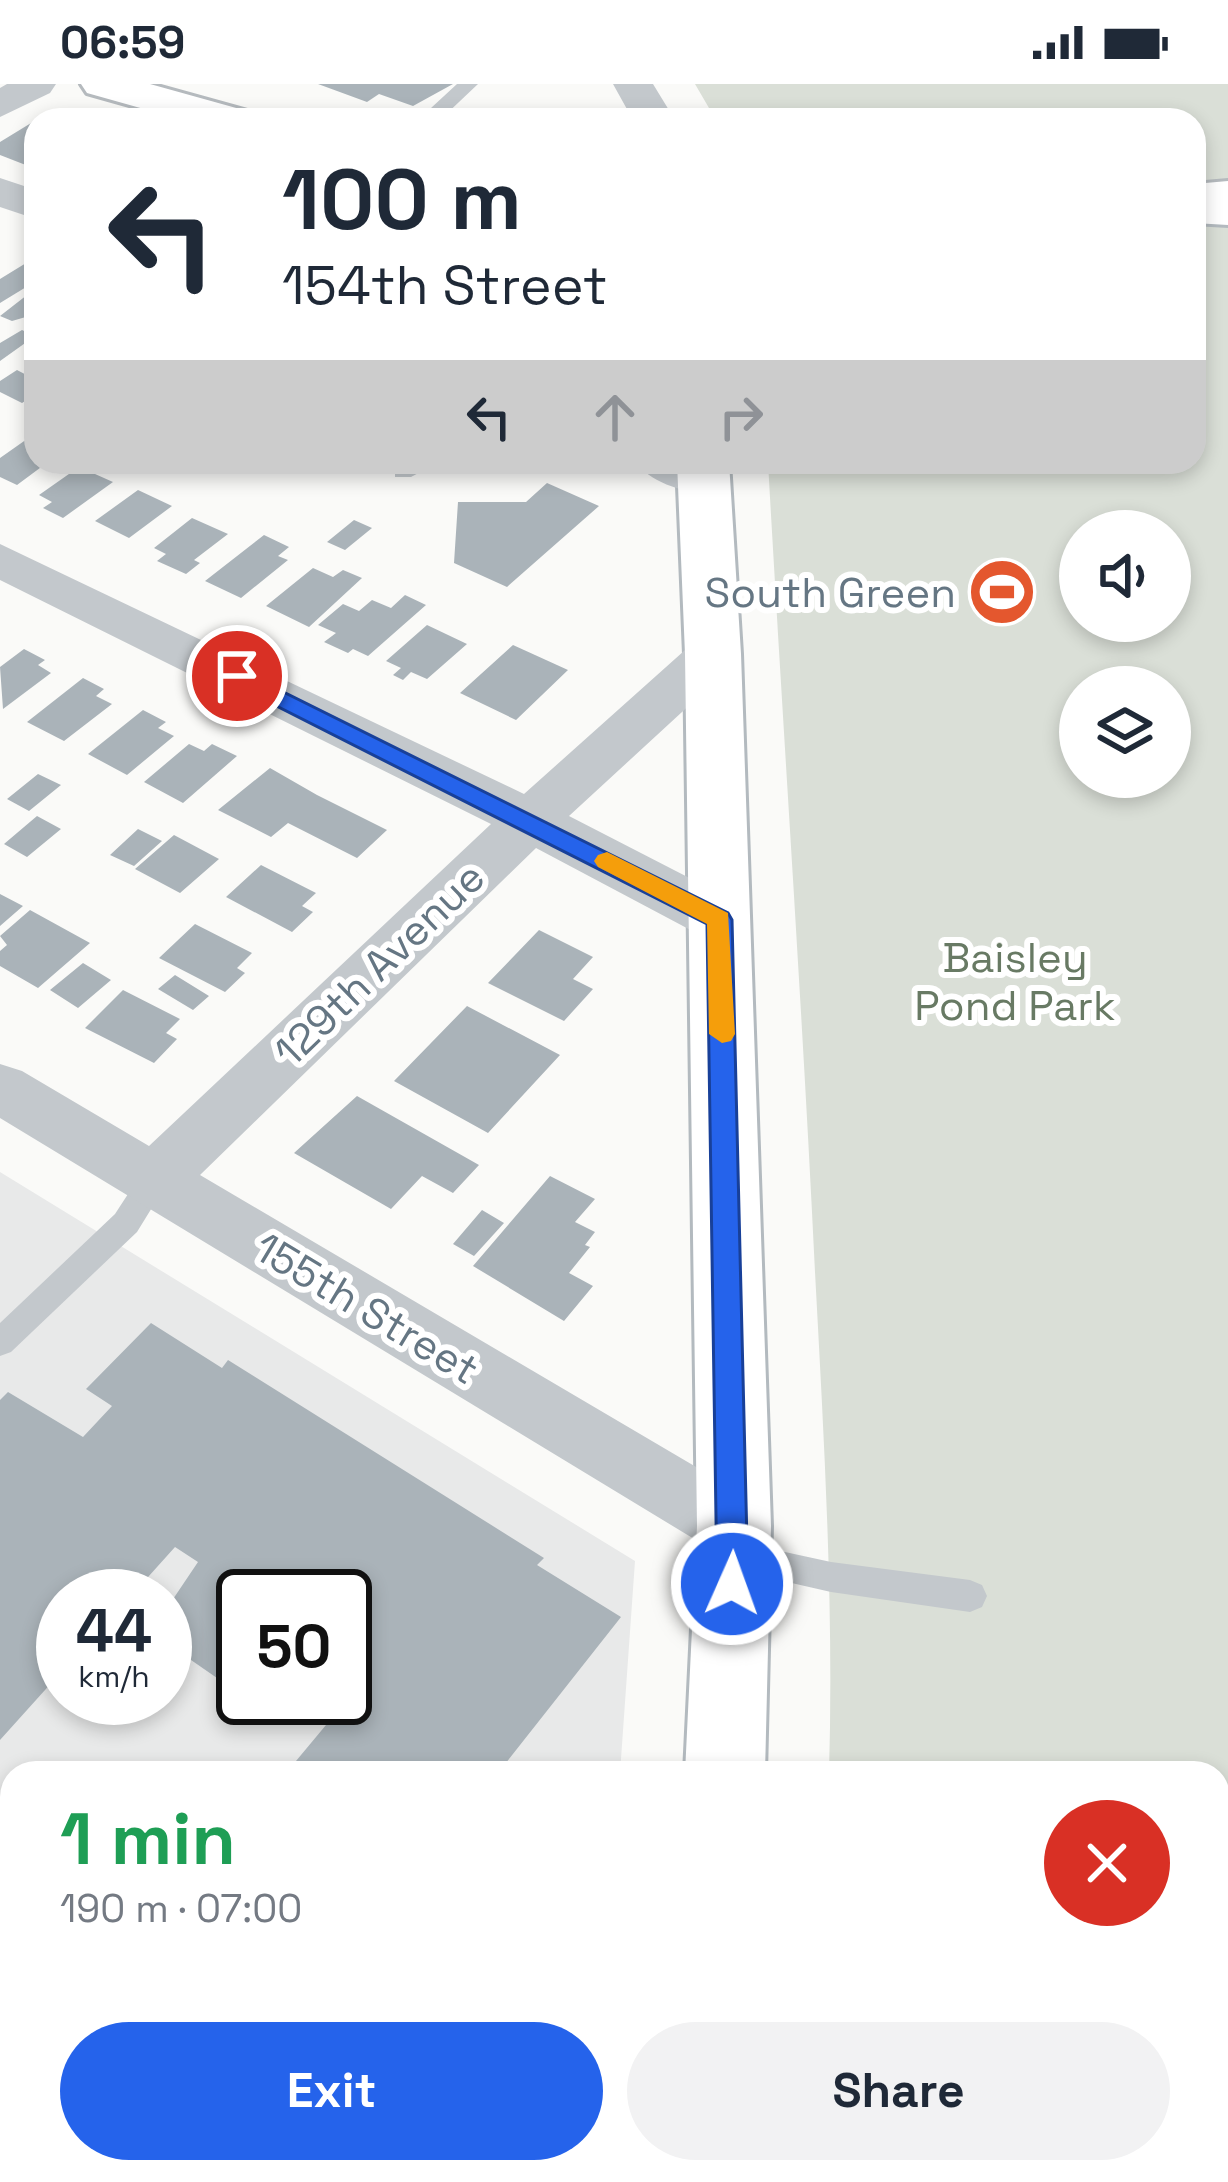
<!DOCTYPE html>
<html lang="en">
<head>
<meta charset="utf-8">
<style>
  :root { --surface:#fff; --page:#f2f2f3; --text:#1f2937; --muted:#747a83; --accent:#2563eb }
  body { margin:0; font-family:"Space Grotesk",sans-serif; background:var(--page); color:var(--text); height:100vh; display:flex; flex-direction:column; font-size:45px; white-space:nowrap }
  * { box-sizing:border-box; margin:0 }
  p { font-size:39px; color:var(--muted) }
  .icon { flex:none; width:66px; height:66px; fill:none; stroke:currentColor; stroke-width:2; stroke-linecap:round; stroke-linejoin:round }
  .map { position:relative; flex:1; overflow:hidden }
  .panel { position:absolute; left:0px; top:1677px; width:1230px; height:423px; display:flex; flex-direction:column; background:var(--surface); border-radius:36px 36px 0 0; box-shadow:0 6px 18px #0003 }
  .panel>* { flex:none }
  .banner { position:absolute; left:24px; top:24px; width:1182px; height:366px; border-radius:36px; box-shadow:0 6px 18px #0003; background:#fff; color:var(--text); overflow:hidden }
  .fabs { position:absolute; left:1059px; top:426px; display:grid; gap:24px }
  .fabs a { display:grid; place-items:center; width:132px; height:132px; border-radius:50%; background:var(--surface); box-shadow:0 6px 18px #0003; font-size:60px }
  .speed { position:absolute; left:36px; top:1485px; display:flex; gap:24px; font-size:60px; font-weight:700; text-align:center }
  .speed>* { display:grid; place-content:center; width:156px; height:156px; border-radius:50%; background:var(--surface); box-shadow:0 6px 18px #0003; line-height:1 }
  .speed small { font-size:30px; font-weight:400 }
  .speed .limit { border:6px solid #111; border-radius:18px; background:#fff; color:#111 }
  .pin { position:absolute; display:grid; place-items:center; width:102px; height:102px; color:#fff; margin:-51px; border:6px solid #fff; border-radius:50%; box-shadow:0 3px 12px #0007 }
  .me { position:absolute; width:132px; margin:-66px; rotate:2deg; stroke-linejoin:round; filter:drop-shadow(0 0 9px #0008) }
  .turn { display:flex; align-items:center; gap:42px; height:252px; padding:0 60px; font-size:54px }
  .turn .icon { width:156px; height:156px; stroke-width:2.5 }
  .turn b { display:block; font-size:84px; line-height:102px }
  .lanes { display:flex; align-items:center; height:114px; padding:0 60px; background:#0003; justify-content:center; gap:60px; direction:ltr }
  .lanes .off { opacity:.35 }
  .round { display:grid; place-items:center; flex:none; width:126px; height:126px; border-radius:63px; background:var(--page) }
  .overview { display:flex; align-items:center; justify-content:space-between; height:204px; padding:0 60px }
  h1 { font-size:72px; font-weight:700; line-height:90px; color:#1e9e55 }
  .primary-button { display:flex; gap:24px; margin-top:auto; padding:24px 60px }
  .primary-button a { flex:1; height:138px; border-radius:72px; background:var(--accent); color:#fff; font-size:48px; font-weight:700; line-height:138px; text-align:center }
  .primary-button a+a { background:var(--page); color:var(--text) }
  .status { display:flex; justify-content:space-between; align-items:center; height:84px; padding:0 60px; background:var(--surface); direction:ltr }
  .status svg { height:33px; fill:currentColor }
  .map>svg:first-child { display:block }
  .built { fill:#e8e9e9; fill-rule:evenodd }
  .green { fill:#dadfd7; fill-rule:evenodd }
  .building { fill:#aab3b9 }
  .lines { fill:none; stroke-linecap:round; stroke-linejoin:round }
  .secondary-casing { stroke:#b3babf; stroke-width:6 }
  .primary-casing { stroke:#b5babe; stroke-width:6 }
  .service { fill:#c3c8cc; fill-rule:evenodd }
  .minor { fill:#c3c8cc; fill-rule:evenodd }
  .secondary { fill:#fff; fill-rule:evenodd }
  .primary { fill:#fff; fill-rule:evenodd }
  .route { fill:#2563eb; stroke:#184099; stroke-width:3 }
  .slow { fill:#f59e0b }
  .labels { text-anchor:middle; stroke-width:12; stroke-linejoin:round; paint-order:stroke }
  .poi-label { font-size:42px; fill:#657683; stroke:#fff; text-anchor:end }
  .park-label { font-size:42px; fill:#687a64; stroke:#fff }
  .street-label { font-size:42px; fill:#657683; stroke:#fff }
</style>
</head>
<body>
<div class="status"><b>06:59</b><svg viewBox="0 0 49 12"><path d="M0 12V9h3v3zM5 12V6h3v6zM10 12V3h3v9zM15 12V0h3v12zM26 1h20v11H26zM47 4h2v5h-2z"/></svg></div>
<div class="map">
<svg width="1228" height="2098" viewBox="0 0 1228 2098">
  <rect width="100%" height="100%" fill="#fafaf8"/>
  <path class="built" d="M0,1088L635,1477L620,1689H12V2088H515L511,2098H0ZM63,1512H165V1614H63ZM243,1512H345V1614H243Z"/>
  <path class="green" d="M695,0H1228V2098H767L770,2088H1218V1689H829C834,1522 824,1355 815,1188C802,918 783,648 768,378H1194V36H716ZM1080,447H1170V537H1080ZM1080,603H1170V693H1080Z"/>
  <path class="building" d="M318,0H453L413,22L379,10L367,18Z
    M36,36V85L0,71V58Z
    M31,176L36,179V197L0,219V195Z
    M36,204V230L12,237L0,232Z
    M22,246L35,252L0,277V259Z
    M17,286L36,296V310L22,319L0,308V297Z
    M27,355L36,359V378H48L17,401L0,393V374Z
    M86,378L105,380L95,390L113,398L63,434L43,424L52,418L39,411Z
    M547,399L599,422L507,503L454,479L458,418H526Z
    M138,406L172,422L129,454L95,437Z
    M192,434L228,450L194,476L200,479L186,490L157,477L166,470L154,464Z
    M354,436L372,444L345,466L327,458Z
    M264,451L289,463L278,472L288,476L241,514L205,497Z
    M313,484L333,493L343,486L362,494L309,543L266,522Z
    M405,511L426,521L368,572L353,565L348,569L324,558L336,549L318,541L343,520L359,527L372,516L391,524Z
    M427,541L467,560L427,595L411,588L403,596L393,591L401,584L386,577Z
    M513,561L568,586L516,636L460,609Z
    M24,565L45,576L38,581L51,589L3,625L0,583Z
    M83,594L104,605L96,612L112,620L64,657L27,638Z
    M143,626L166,638L158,644L174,652L127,691L88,670Z
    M189,660L204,667L212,660L237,672L183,719L144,698Z
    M270,684L317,711L387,746L357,774L288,739L271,753L218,726Z
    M38,690L61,701L29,727L7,715Z
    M37,732L61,745L27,773L4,760Z
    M138,745L162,757L134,782L110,771Z
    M174,751L219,775L180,809L135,785Z
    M261,781L316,809L302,822L313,828L292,848L226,813Z
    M0,810L23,822L0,842Z
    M30,826L90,859L38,904L0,882V867L7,861L0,852Z
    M195,840L252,869L237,884L245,889L225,908L159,874Z
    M539,846L593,873L573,895L593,905L564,937L488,899Z
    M83,879L111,896L78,924L50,906Z
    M175,891L209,912L193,926L158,905Z
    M123,906L180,935L166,949L177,955L154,979L85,944Z
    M467,922L560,971L488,1049L394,997Z
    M357,1012L479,1081L453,1109L422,1092L391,1125L294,1069Z
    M550,1092L595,1115L575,1138L595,1148L585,1161L590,1163L569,1189L593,1202L564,1237L473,1182Z
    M482,1126L504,1139L474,1172L453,1160Z
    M151,1239L222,1284L228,1276L544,1474L537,1481L621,1533L498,1689H286L366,1593L345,1578V1512H243V1612L165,1558V1527L198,1478L175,1463L131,1512H63V1586L0,1656V1316L8,1308L83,1353L112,1322L86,1305Z
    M247,1614H298L275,1634Z
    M0,1887L12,1896V2088H192L185,2098H0Z"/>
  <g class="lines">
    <g class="secondary-casing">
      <path id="secondary" d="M1194,111L1228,113V141L1194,139Z
        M677,378H729L741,570L771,1442L765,1689H685L697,1442L685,570Z
        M617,2088H707L705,2098H615Z"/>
    </g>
    <g class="primary-casing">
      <path id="primary" d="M81,0H150L247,27L254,36H183L87,9Z
        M1228,97V125L1194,128V100Z"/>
    </g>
    <path class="service" d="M457,0H478L440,36H418Z
      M407,378H439L411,393H395V383Z
      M154,1084L165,1087L169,1096L137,1148L11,1268L0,1272V1239L115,1130L143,1087Z
      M734,1457L831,1478L970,1496L982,1501L987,1512L982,1523L970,1528L831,1508L722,1483L717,1472L722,1461Z"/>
    <path class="minor" d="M7,0H56L50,9L0,33V4Z
      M613,0H653L675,36H633Z
      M0,94L36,106V135L0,123Z
      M636,378C665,378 711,368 730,396L722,407C696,413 651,401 636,378Z
      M0,460L524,710L694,558L713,553L732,558L739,570L732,582L569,732L740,820L748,835L740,850L719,856L698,850L536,764L200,1091L759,1420L770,1442L759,1464L734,1473L709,1464L0,1034V980L22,987L149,1062L491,740L0,496Z"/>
    <use href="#secondary" class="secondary"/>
    <use href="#primary" class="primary"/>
  </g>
  <path class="route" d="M237,585L728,829L732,836L748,1500L743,1510L732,1514L721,1510L717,1500L707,840L229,598V587Z"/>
  <path class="slow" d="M607,768L728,829L735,950L731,957L722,959L709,950L707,840L598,783L594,777L598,771Z"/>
  <defs>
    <g id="stadium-disc" transform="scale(3.45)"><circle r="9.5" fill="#e4572e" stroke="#fff"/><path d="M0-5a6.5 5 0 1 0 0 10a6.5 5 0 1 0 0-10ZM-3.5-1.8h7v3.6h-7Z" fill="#fff"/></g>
  </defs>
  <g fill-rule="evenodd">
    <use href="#stadium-disc" x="1002" y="508"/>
  </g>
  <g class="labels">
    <g class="poi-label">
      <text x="956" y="523">South Green</text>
    </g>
    <g class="park-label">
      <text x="1015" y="888">Baisley<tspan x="1015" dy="48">Pond Park</tspan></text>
    </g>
    <g class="street-label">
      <text transform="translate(379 880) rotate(-44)" y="15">129th Avenue</text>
      <text transform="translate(367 1224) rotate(31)" y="15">155th Street</text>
    </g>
  </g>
</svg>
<div class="fabs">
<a><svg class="icon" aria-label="sound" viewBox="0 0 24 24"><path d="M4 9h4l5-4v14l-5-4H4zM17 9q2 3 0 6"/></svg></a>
<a><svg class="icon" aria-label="layers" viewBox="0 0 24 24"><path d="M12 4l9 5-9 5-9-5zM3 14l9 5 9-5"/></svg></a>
</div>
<div class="speed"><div>44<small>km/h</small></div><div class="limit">50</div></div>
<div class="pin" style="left:237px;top:592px;background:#d93025"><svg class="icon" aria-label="arrive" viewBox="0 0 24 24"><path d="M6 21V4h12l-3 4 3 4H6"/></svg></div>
<svg class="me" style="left:732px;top:1500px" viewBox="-20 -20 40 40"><circle r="17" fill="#2563eb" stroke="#fff" stroke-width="3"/><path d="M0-11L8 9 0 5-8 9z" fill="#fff"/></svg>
<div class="banner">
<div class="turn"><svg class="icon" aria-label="left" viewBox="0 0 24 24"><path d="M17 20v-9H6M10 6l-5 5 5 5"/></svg><div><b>100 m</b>154th Street</div></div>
<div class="lanes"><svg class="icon" aria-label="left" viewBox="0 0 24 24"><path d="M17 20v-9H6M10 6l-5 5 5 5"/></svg><svg class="icon off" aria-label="ahead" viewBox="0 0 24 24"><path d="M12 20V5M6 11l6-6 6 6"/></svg><svg class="icon off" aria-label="right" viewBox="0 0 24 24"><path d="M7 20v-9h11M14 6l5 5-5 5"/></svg></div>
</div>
<section class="panel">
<div class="overview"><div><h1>1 min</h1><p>190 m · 07:00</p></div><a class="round" style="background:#d93025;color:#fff"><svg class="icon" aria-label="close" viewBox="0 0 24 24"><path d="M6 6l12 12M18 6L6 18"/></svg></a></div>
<div class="primary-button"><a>Exit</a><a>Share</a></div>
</section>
</div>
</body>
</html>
